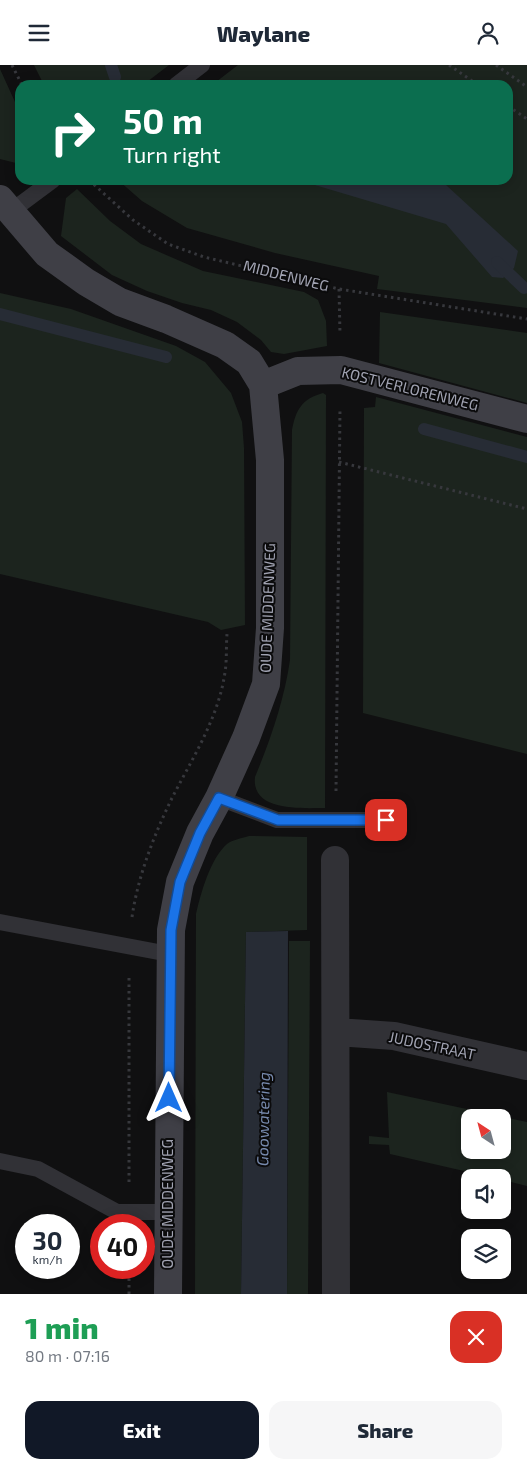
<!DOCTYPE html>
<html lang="en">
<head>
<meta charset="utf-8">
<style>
  :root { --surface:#fff; --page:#f6f6f7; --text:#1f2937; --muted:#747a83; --accent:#111827 }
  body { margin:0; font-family:"Exo 2",sans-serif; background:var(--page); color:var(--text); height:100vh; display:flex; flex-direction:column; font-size:19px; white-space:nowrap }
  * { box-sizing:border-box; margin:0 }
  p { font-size:16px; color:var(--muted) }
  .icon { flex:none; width:28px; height:28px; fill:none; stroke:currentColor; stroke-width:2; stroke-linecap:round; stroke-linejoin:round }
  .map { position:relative; height:1229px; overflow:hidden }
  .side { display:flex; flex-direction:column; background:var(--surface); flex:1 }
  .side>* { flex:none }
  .hud { position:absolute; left:15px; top:15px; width:498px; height:105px; border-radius:15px; box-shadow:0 2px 12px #0003; background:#0b6e4f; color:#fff; overflow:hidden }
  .needle { width:32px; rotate:324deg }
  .buttons { position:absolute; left:461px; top:1044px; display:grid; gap:10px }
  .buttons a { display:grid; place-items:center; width:50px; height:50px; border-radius:10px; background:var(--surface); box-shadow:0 2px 12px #0003; font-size:25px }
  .speed { position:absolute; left:15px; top:1149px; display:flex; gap:10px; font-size:25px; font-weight:700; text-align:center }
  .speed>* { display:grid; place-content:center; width:65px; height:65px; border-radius:50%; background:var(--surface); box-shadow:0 2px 12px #0003; line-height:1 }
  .speed small { font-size:12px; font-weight:400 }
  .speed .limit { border:8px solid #d22; background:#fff; color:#111 }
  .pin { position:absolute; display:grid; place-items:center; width:42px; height:42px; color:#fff; margin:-21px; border-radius:10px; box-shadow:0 2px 8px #0006 }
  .me { position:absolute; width:55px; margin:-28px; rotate:0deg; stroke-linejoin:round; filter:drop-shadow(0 0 4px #0008) }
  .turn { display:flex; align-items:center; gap:18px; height:105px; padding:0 25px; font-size:22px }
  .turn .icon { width:65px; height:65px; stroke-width:2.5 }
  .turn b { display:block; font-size:35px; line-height:42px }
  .round { display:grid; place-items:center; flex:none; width:52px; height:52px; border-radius:15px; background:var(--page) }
  .headline { display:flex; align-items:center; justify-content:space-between; height:85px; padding:0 25px }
  h1 { font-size:30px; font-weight:800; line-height:38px; color:#1e9e55 }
  .action { display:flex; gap:10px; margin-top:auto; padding:10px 25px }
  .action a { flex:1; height:58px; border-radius:15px; background:var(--accent); color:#fff; font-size:20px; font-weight:800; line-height:58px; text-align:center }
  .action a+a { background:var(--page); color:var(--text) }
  header { display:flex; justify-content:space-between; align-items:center; height:65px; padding:0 25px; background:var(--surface); font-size:22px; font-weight:800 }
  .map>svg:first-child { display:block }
  .green { fill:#1c241e; fill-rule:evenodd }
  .water { fill:#272c35 }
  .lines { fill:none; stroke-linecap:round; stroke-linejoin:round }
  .stream { stroke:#272c35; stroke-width:12 }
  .path { stroke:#37383d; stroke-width:3; stroke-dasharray:2.5 4; stroke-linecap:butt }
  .lane { stroke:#313136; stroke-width:16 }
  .street { stroke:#313136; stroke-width:28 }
  .secondary { stroke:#3f3f46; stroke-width:28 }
  .route-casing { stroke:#114b97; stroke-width:12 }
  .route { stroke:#1a73e8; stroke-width:9 }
  .labels { text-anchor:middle; stroke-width:4; stroke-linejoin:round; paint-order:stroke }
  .street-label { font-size:15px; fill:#a1a3b2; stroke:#0b0b0c }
  .water-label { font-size:16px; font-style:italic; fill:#778aae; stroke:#0b0b0c }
</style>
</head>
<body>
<header><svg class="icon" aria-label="menu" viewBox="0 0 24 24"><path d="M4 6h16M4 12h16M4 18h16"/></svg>Waylane<svg class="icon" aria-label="person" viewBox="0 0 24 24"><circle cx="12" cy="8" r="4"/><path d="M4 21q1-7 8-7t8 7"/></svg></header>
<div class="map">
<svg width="527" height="1229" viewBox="0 0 527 1229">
  <rect width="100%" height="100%" fill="#101011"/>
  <path class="green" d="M34,0H169L143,20H44Z
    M238,0H527V243L377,224L379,211L275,188L187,163L142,136L118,115H508V20H212Z
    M0,4L20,48V99L0,94Z
    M77,124L110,156L141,179L203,206L304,227L318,235L326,256L327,281L284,289L271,287L261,275L237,257L211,245L182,238L147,226L112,210L61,171L66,133Z
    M0,228L71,244L176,281L205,297L231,328L242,357L244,383L245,560L221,565L208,557L0,509Z
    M380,247L527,268V338L379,298Z
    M323,328L326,330L325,743C302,743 251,747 255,712C271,673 284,636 290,595L292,365C296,344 302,334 323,328Z
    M376,332L527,372V689L363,648L364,343L375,342Z
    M249,771L307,772V865L246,867L241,1229H195L196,849C201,828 210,794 227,779C232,775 243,773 249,771Z
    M289,876H310L308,1229H287Z
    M387,1027L527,1057V1121L503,1115L502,1112H490L390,1089L389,1080L369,1079V1071L389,1073ZM470,1052H502V1085H470Z"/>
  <path class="water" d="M298,115H425L446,120L518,186L514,203L503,213L492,212L446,159Z
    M288,866L287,1229H241L246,867Z"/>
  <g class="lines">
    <path class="stream" d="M111,0L115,12
      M497,197L524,223
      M0,249L166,292
      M424,364L527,392"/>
    <path class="path" d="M12,0L22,20
      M449,0L478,20
      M496,0L527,22
      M508,41L527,54
      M89,115L133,155L168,179L204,192L339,224L527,254
      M339,224L340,269
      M339,397L527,444
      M336,726L340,343
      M132,852C138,811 154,770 172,733C192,694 219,652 225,607C227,595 226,581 227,569
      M129,1117V911
      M129,1229V1202"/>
    <path class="lane" d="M176,20L202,0
      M10,147L53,115
      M219,733L277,755H386
      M0,857L169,889
      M0,1096L38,1104L117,1147H168"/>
    <path class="street" d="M335,795L336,1229
      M337,967L394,971L527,1001"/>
    <path class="secondary" d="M0,134L47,189L86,217L120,237L166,254L225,280L249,297L263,320L270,395V563L266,619L246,673L219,733L200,768L180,817L171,865L168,1229
      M263,320L298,306L341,305L527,354"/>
  </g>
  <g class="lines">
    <g class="route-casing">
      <path id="route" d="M169,1033L171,865L180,817L200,768L219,733L278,755H386"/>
    </g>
    <use href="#route" class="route"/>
  </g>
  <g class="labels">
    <g class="street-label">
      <text transform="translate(286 211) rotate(14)" y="5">MIDDENWEG</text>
      <text transform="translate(410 324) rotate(14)" y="5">KOSTVERLORENWEG</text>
      <text transform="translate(268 543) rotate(-88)" y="5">OUDE MIDDENWEG</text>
      <text transform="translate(432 981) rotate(12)" y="5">JUDOSTRAAT</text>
      <text transform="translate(168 1139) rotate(-90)" y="5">OUDE MIDDENWEG</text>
    </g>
    <g class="water-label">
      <text transform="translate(263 1054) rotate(-89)" y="6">Goowatering</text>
    </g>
  </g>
</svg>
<div class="buttons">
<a><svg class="needle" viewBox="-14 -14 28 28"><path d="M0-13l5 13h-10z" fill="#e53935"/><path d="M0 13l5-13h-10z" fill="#747a83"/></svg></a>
<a><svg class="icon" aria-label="sound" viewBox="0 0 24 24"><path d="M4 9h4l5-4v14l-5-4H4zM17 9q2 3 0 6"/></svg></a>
<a><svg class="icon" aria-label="layers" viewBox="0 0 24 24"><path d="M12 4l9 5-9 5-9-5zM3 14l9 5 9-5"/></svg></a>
</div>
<div class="speed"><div>30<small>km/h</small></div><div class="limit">40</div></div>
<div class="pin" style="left:386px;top:755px;background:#d93025"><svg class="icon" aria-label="arrive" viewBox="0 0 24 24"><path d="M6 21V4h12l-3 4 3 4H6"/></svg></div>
<svg class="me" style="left:169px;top:1033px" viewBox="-20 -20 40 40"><path d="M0-17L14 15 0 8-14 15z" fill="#1a73e8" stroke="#fff" stroke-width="4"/></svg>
<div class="hud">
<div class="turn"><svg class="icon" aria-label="right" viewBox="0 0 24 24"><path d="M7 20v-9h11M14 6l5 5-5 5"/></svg><div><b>50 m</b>Turn right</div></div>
</div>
</div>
<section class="side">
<div class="headline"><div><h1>1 min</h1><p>80 m · 07:16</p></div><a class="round" style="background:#d93025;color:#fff"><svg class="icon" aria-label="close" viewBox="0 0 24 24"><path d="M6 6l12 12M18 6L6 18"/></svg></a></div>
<div class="action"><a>Exit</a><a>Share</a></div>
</section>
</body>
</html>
